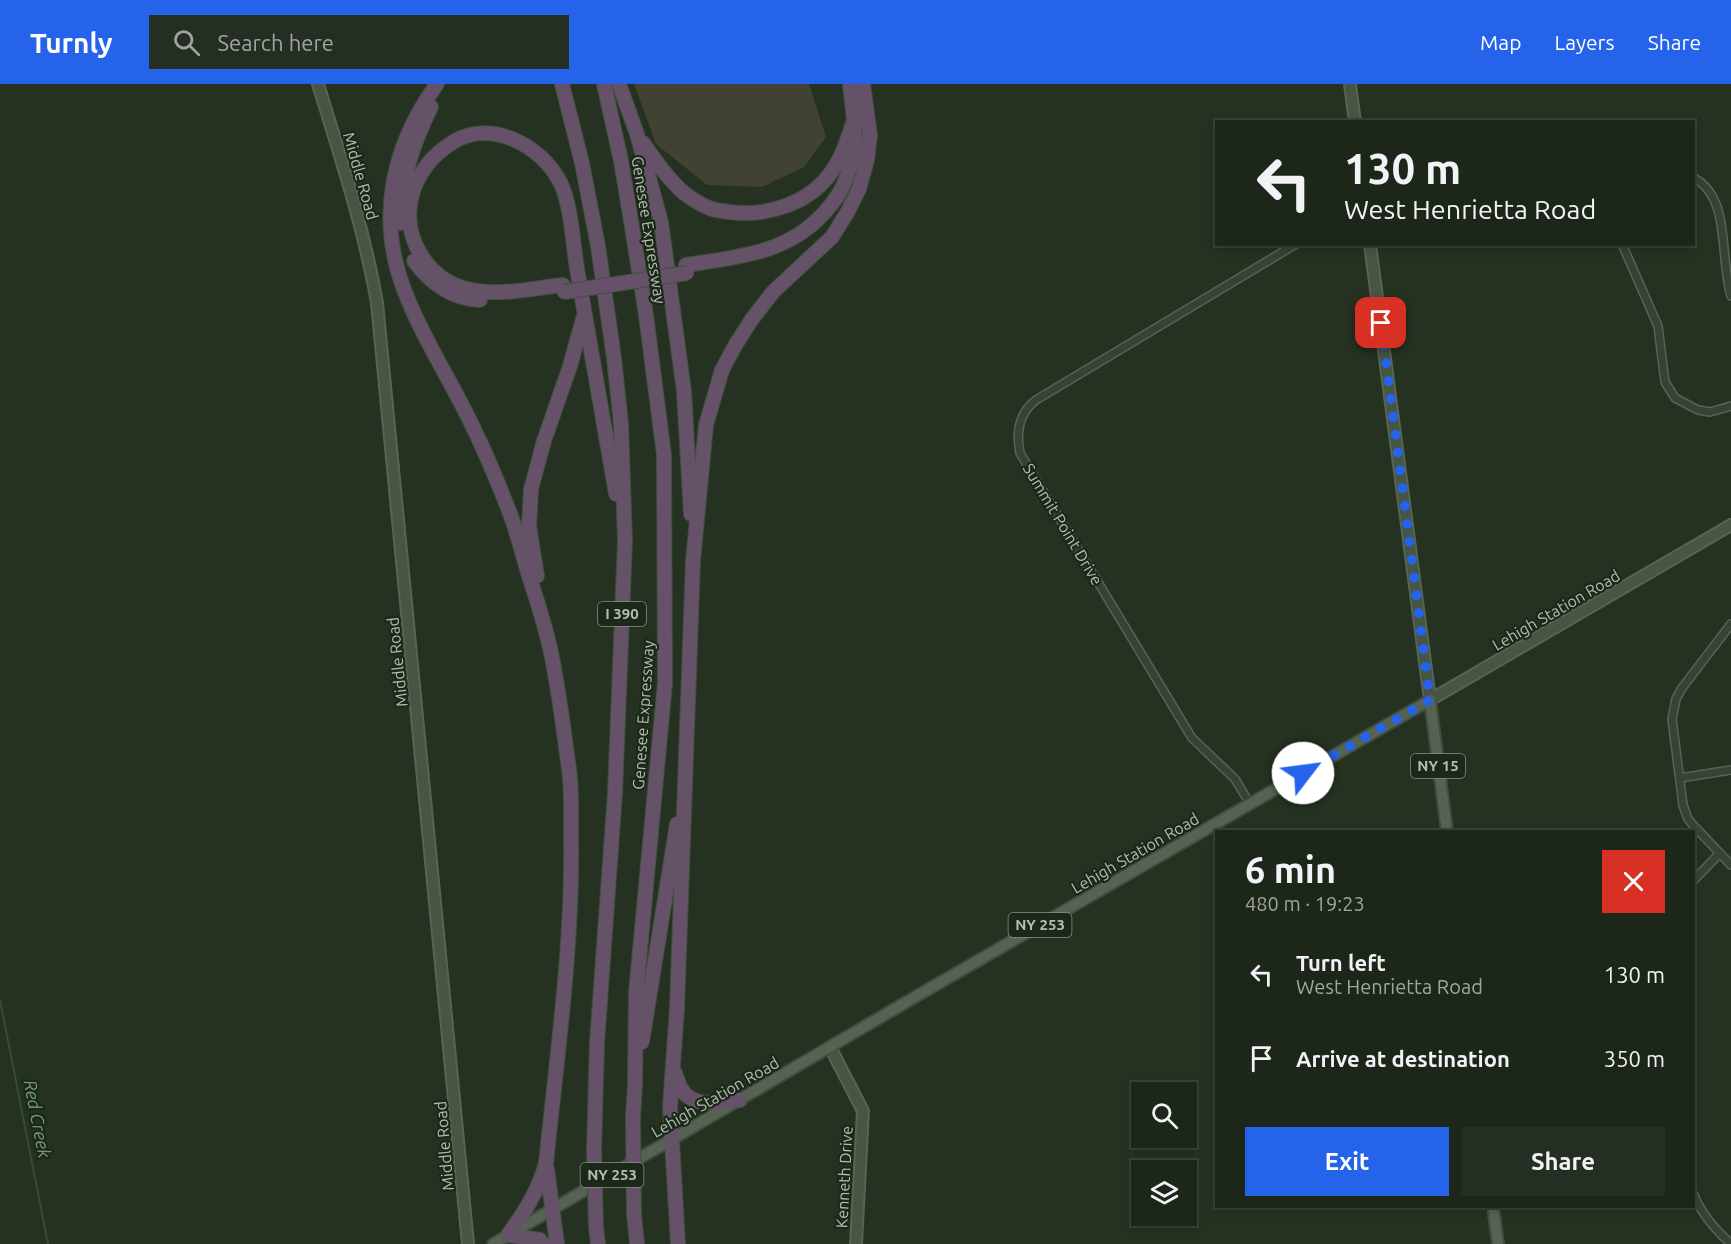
<!DOCTYPE html>
<html lang="en">
<head>
<meta charset="utf-8">
<style>
  :root { --surface:#1c2619; --page:#252e22; --text:#f1f3f6; --muted:#a0a5a2; --line:#3a4338; --accent:#2563eb }
  body { margin:0; font-family:Ubuntu,sans-serif; background:var(--page); color:var(--text); height:100vh; display:flex; flex-direction:column; font-size:22px; white-space:nowrap }
  * { box-sizing:border-box; margin:0 }
  p { font-size:20px; color:var(--muted) }
  .icon { flex:none; width:33px; height:33px; fill:none; stroke:currentColor; stroke-width:2; stroke-linecap:round; stroke-linejoin:round }
  .map { position:relative; flex:1; overflow:hidden }
  .details { position:absolute; left:1215px; top:746px; width:480px; height:378px; display:flex; flex-direction:column; background:var(--surface); border-radius:0px; box-shadow:0 3px 9px #0003,0 0 0 2px var(--line) }
  .details>* { flex:none }
  .top-card { position:absolute; left:1215px; top:36px; width:480px; height:126px; border-radius:0px; box-shadow:0 3px 9px #0003,0 0 0 2px var(--line); background:#1c2619; color:var(--text); overflow:hidden }
  .controls { position:absolute; left:1131px; top:998px; display:grid; gap:12px }
  .controls a { display:grid; place-items:center; width:66px; height:66px; border-radius:0px; background:var(--surface); box-shadow:0 3px 9px #0003,0 0 0 2px var(--line); font-size:30px }
  .pin { position:absolute; display:grid; place-items:center; width:51px; height:51px; color:#fff; margin:-26px; border-radius:12px; box-shadow:0 3px 9px #0006 }
  .me { position:absolute; width:66px; margin:-33px; rotate:60deg; stroke-linejoin:round; filter:drop-shadow(0 0 4px #0008) }
  .turn { display:flex; align-items:center; gap:21px; height:126px; padding:0 30px; font-size:27px }
  .turn .icon { width:78px; height:78px; stroke-width:2.5 }
  .turn b { display:block; font-size:42px; line-height:51px }
  .round { display:grid; place-items:center; flex:none; width:63px; height:63px; border-radius:0px; background:var(--page) }
  .headline { display:flex; align-items:center; justify-content:space-between; height:102px; padding:0 30px }
  h1 { font-size:36px; font-weight:700; line-height:45px }
  .cta { display:flex; gap:12px; margin-top:auto; padding:12px 30px }
  .cta a { flex:1; height:69px; border-radius:0px; background:var(--accent); color:#fff; font-size:24px; font-weight:700; line-height:69px; text-align:center }
  .cta a+a { background:var(--page); color:var(--text) }
  ul { padding:0; list-style:none }
  li { display:flex; align-items:center; gap:18px; height:84px; padding:0 30px }
  li div { flex:1 }
  li b { display:block; font-size:22px }
  li em { font-style:normal }
  header { display:flex; align-items:center; gap:36px; box-sizing:border-box; height:84px; padding:0 30px; background:var(--accent); color:#fff }
  header strong { font-size:28px }
  nav { display:flex; gap:33px; margin-inline-start:auto; font-size:21px }
  .search { width:420px; height:54px; background:var(--page); display:flex; align-items:center; gap:15px; box-sizing:border-box; padding:0 21px; border-radius:0px; color:var(--muted); font-size:22px }
  .map>svg:first-child { display:block }
  .green { fill:#414231 }
  .lines { fill:none; stroke-linecap:round; stroke-linejoin:round }
  .stream { stroke:#344d2f; stroke-width:2 }
  .street-casing { stroke:#576455; stroke-width:10 }
  .secondary-casing { stroke:#576455; stroke-width:14 }
  .primary-casing { stroke:#404d3e; stroke-width:14 }
  .highway-casing { stroke:#414e3f; stroke-width:16 }
  .street { stroke:#374334; stroke-width:7 }
  .secondary { stroke:#465643; stroke-width:10 }
  .primary { stroke:#566352; stroke-width:10 }
  .highway { stroke:#655268; stroke-width:14 }
  .highway-bridge-casing { stroke:#414e3f; stroke-width:16; stroke-linecap:butt }
  .highway-bridge { stroke:#655268; stroke-width:14 }
  .route { stroke:#2563eb; stroke-width:10; stroke-dasharray:0 18 }
  .labels { text-anchor:middle; stroke-width:4.5; stroke-linejoin:round; paint-order:stroke }
  .shield { fill:#1c281a; stroke:#849282; stroke-width:1.5 }
  .shield-label { font-size:15px; font-weight:bold; fill:#b1c0af }
  .street-label { font-size:16px; fill:#b1c0af; stroke:#1c281a }
  .water-label { font-size:18px; font-style:italic; fill:#759b6c; stroke:#1c281a }
</style>
</head>
<body>
<header>
<strong>Turnly</strong>
<div class="search"><svg class="icon" aria-label="search" viewBox="0 0 24 24"><circle cx="10" cy="10" r="6"/><path d="M15 15l6 6"/></svg>Search here</div>
<nav><a>Map</a><a>Layers</a><a>Share</a></nav>
</header>
<div class="map">
<svg width="1731" height="1160" viewBox="0 0 1731 1160">
  <rect width="100%" height="100%" fill="#253221"/>
  <path class="green" d="M634,0H809L826,53L804,83L762,103L707,101L656,60Z"/>
  <g class="lines">
    <path class="stream" d="M0,916L48,1160"/>
    <g class="street-casing">
      <path id="street" d="M1694,94C1731,114 1719,170 1731,212
        M1622,160L1658,242L1665,298L1675,314L1698,326L1710,328L1731,322
        M1731,540L1682,604L1676,615L1672,635L1683,721L1688,735L1694,742L1731,781
        M1680,694L1731,686
        M1250,720L1235,695L1192,654L1020,369C1016,349 1019,329 1036,316L1296,160
        M1694,796L1719,770
        M1694,1111C1702,1131 1715,1145 1731,1160"/>
    </g>
    <g class="secondary-casing">
      <path id="secondary" d="M318,0C340,72 364,144 377,219L468,1160
        M1350,0L1355,38
        M1370,160L1430,616L1731,441
        M830,963L863,1027L856,1160"/>
    </g>
    <g class="primary-casing">
      <path id="primary" d="M1493,1122L1498,1160
        M493,1160L915,913L1430,616L1447,747"/>
    </g>
    <g class="highway-casing">
      <path id="highway" d="M437,0C392,62 376,135 405,208C422,253 450,295 471,339C486,369 499,401 511,432C518,452 523,472 529,492C538,520 548,549 553,579C560,614 564,650 569,685C572,707 571,730 571,753C573,861 557,971 546,1079C538,1108 525,1127 508,1151L540,1156L543,1160
        M562,0L582,79L598,162L614,274L621,340L625,457L615,709L597,959L594,1066
        M604,0L621,77L632,143L646,231L664,371L665,599L636,909L635,1001L633,1033
        M619,0L637,50L661,138L684,307L691,430
        M643,59C655,76 668,95 684,109C692,115 703,122 712,125C718,127 724,127 730,128C767,133 811,119 832,87C843,72 848,53 854,36
        M401,139C401,96 412,61 431,23
        M414,177C431,199 451,215 480,216
        M686,181C737,173 787,170 824,129C834,118 841,109 846,95C849,85 854,74 855,64C856,43 852,21 850,0
        M563,201C534,204 501,212 472,206C431,199 402,157 411,115C416,91 432,71 453,58C491,35 541,61 560,98C572,121 573,165 578,191C590,264 603,337 616,410
        M537,492L529,442L531,405L544,357L570,282L583,235
        M642,958L677,740
        M675,989C677,994 679,1002 682,1006C694,1025 723,1018 740,1016
        M547,1085L557,1160
        M634,1130L637,1160
        M596,1143L598,1160
        M678,1160L670,1023L677,924L693,477L706,341L722,286L736,260L752,235L773,208L832,153L847,129L859,105L867,76L870,51L863,0"/>
    </g>
    <use href="#street" class="street"/>
    <use href="#secondary" class="secondary"/>
    <use href="#primary" class="primary"/>
    <use href="#highway" class="highway"/>
    <g class="highway-bridge-casing">
      <path id="highway-bridge" d="M564,208L687,189
        M633,1033L634,1130
        M594,1066L596,1143"/>
    </g>
    <use href="#highway-bridge" class="highway-bridge"/>
  </g>
  <g class="lines">
    <path class="route" d="M1303,689L1430,616L1381,239"/>
  </g>
  <g class="labels">
    <g class="shield">
      <rect x="598" y="518" width="48" height="24" rx="4.5"/>
      <rect x="1411" y="670" width="54" height="24" rx="4.5"/>
      <rect x="1008.5" y="829" width="63" height="24" rx="4.5"/>
      <rect x="580.5" y="1079" width="63" height="24" rx="4.5"/>
    </g>
    <g class="shield-label">
      <text x="622" y="535">I 390</text>
      <text x="1438" y="687">NY 15</text>
      <text x="1040" y="846">NY 253</text>
      <text x="612" y="1096">NY 253</text>
    </g>
    <g class="street-label">
      <text transform="translate(361 92) rotate(74)" y="6">Middle Road</text>
      <text transform="translate(649 146) rotate(81)" y="6">Genesee Expressway</text>
      <text transform="translate(1063 440) rotate(59)" y="6">Summit Point Drive</text>
      <text transform="translate(1556 526) rotate(-30)" y="6">Lehigh Station Road</text>
      <text transform="translate(397 578) rotate(-96)" y="6">Middle Road</text>
      <text transform="translate(643 631) rotate(-86)" y="6">Genesee Expressway</text>
      <text transform="translate(1135 769) rotate(-30)" y="6">Lehigh Station Road</text>
      <text transform="translate(715 1013) rotate(-30)" y="6">Lehigh Station Road</text>
      <text transform="translate(444 1062) rotate(-95)" y="6">Middle Road</text>
      <text transform="translate(844 1093) rotate(-87)" y="6">Kenneth Drive</text>
    </g>
    <g class="water-label">
      <text transform="translate(37 1035) rotate(79)" y="6">Red Creek</text>
    </g>
  </g>
</svg>
<div class="controls">
<a><svg class="icon" aria-label="search" viewBox="0 0 24 24"><circle cx="10" cy="10" r="6"/><path d="M15 15l6 6"/></svg></a>
<a><svg class="icon" aria-label="layers" viewBox="0 0 24 24"><path d="M12 4l9 5-9 5-9-5zM3 14l9 5 9-5"/></svg></a>
</div>
<div class="pin" style="left:1381px;top:239px;background:#d93025"><svg class="icon" aria-label="arrive" viewBox="0 0 24 24"><path d="M6 21V4h12l-3 4 3 4H6"/></svg></div>
<svg class="me" style="left:1303px;top:689px" viewBox="-20 -20 40 40"><circle r="19" fill="#fff"/><path d="M0-13L10 11 0 6-10 11z" fill="#2563eb"/></svg>
<div class="top-card">
<div class="turn"><svg class="icon" aria-label="left" viewBox="0 0 24 24"><path d="M17 20v-9H6M10 6l-5 5 5 5"/></svg><div><b>130 m</b>West Henrietta Road</div></div>
</div>
<section class="details">
<div class="headline"><div><h1>6 min</h1><p>480 m · 19:23</p></div><a class="round" style="background:#d93025;color:#fff"><svg class="icon" aria-label="close" viewBox="0 0 24 24"><path d="M6 6l12 12M18 6L6 18"/></svg></a></div>
<ul>
<li><svg class="icon" aria-label="left" viewBox="0 0 24 24"><path d="M17 20v-9H6M10 6l-5 5 5 5"/></svg><div><b>Turn left</b><p>West Henrietta Road</p></div><em>130 m</em></li>
<li><svg class="icon" aria-label="arrive" viewBox="0 0 24 24"><path d="M6 21V4h12l-3 4 3 4H6"/></svg><div><b>Arrive at destination</b></div><em>350 m</em></li>
</ul>
<div class="cta"><a>Exit</a><a>Share</a></div>
</section>
</div>
</body>
</html>
